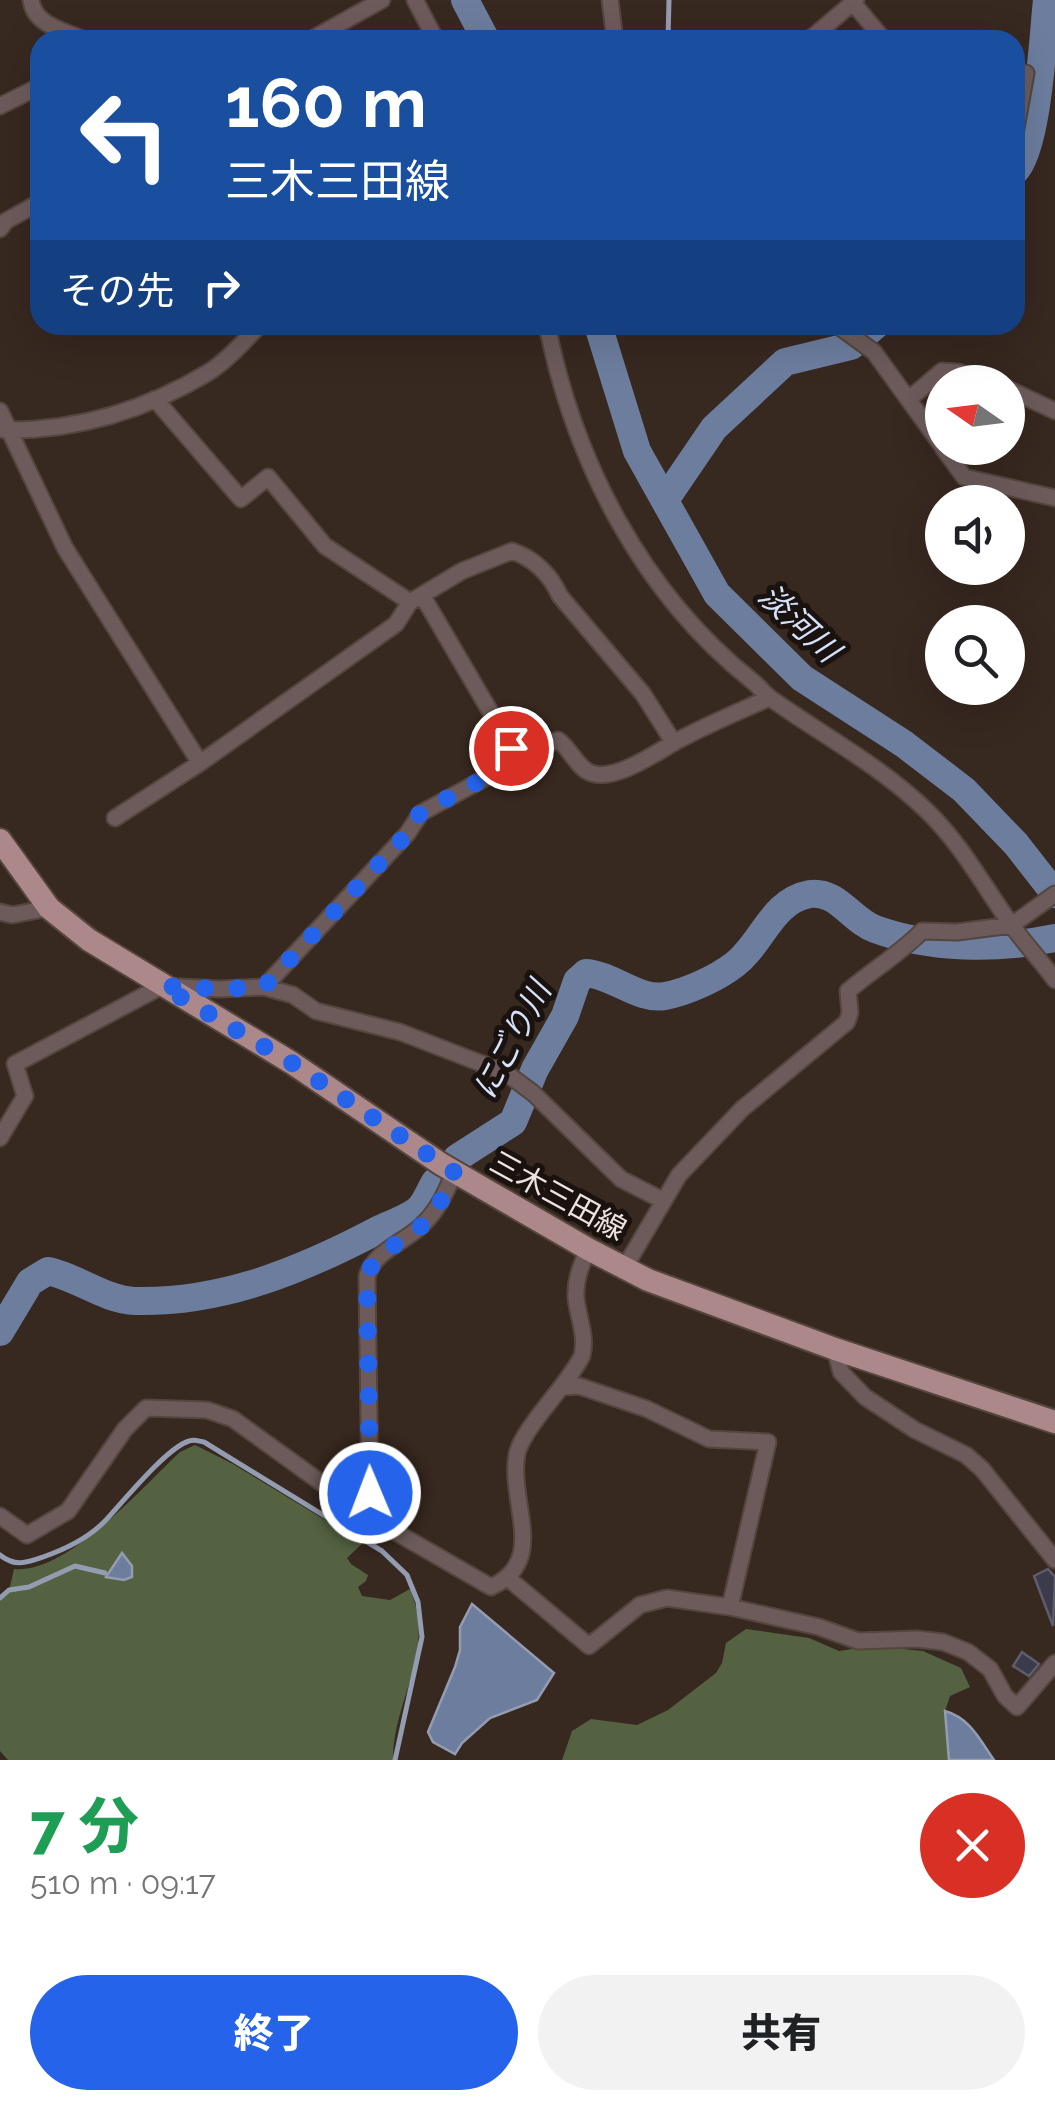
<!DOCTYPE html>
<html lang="ja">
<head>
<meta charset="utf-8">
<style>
  :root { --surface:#fff; --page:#f2f2f2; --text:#202124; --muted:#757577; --accent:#2563eb }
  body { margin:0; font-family:Raleway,"Noto Sans JP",sans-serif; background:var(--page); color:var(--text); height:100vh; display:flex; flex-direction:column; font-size:38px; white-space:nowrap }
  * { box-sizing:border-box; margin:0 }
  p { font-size:32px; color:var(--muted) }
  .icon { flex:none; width:55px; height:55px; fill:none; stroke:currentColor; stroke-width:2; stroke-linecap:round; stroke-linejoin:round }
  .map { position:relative; height:1760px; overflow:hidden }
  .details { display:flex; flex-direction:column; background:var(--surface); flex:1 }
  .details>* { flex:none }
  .banner { position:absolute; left:30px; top:30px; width:995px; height:305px; border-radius:30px; box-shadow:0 10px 40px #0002; background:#1a4fa0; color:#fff; overflow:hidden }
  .needle { width:65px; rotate:284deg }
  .controls { position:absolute; left:925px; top:365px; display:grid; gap:20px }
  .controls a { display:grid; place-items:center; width:100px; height:100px; border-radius:50%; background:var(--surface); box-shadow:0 10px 40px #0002; font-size:50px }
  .pin { position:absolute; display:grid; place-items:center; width:85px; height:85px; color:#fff; margin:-42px; border:5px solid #fff; border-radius:50%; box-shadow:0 2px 10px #0007 }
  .me { position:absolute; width:110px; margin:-55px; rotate:359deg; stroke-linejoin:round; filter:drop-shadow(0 0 8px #0008) }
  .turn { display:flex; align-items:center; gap:35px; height:210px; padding:0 30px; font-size:45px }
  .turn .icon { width:130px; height:130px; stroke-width:2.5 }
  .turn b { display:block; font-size:70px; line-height:85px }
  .then { display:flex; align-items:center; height:95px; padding:0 30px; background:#0003; gap:20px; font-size:38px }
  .round { display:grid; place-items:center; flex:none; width:105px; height:105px; border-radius:52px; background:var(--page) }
  .overview { display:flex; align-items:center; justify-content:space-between; height:170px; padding:0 30px }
  h1 { font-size:60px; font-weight:800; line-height:75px; color:#1e9e55 }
  .primary-button { display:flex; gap:20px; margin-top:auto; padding:20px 30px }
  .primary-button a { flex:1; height:115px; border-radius:60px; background:var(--accent); color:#fff; font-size:40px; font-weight:800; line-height:115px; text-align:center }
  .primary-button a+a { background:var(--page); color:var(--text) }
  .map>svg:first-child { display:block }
  .forest { fill:#546241 }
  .water { fill:#6c7d9e; stroke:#939cb1; stroke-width:2.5 }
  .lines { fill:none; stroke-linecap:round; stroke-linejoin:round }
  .stream { stroke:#939cb1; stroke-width:5 }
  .river { stroke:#6c7d9e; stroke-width:28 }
  .building { fill:#3b3b4b; stroke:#5d5d6e; stroke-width:2.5 }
  .street-casing { stroke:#54463e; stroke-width:19 }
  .primary-casing { stroke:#54463e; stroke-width:26 }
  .street { stroke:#6d5b5b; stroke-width:15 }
  .primary { stroke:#ad888a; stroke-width:22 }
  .route { stroke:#2563eb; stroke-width:18; stroke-dasharray:0 32.4 }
  .labels { text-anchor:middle; stroke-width:10; stroke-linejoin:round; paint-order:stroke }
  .street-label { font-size:30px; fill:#eee3de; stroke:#19120f }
  .water-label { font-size:32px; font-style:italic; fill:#d6e2f9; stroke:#19120f }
</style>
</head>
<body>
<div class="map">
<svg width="1055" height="1760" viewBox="0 0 1055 1760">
  <rect width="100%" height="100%" fill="#372820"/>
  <path class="forest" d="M195,1445L233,1464L363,1543L347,1558L351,1564L368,1575L366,1581L358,1587L362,1596L390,1600L410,1589C437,1654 393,1698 393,1760H8L0,1751V1600L9,1591L14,1569C68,1574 143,1486 180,1452Z
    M746,1629L809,1638L839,1651L872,1646L923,1651L961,1668L970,1687L950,1696L945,1711L949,1760H562L572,1731L591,1719L637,1725L668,1710L716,1673L722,1663L726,1643Z"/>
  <path class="water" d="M122,1553L132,1566V1577L124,1580L106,1577Z
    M472,1604L554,1673L537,1700L490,1718L462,1743L455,1754L433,1742L428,1732L455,1667L460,1650V1627Z
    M945,1711C970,1718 980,1740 994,1760H949Z"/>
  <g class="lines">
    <path class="stream" d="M668,40L669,0
      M0,1555C15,1567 26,1563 43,1557C66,1549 87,1539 104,1522C122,1503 166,1448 189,1441C195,1439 198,1441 204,1442L382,1551L407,1575L418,1602L422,1637L395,1760
      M0,1598L9,1590L29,1587L75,1566L105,1573"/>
    <path class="river" d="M465,0L486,40
      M1015,171C1038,148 1043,36 1047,0
      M598,325L637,451L717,594L802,678L904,744L964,790L1016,844L1055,894
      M665,500L714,428L785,362L851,346L876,325
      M457,1158L513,1122L535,1069L565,1016L577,981L586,973C613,975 639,1001 665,996C687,992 717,978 734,965C763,943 771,901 810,894C837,890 852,921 875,929C930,949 997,950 1055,938
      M0,1332L30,1282L48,1271C77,1277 105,1300 135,1301C223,1303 302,1270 378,1230C390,1224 409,1218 419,1209C426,1202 430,1190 435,1182"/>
  </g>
  <path class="building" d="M1048,1569L1055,1577L1053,1626L1034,1576Z
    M1022,1652L1039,1664L1029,1676L1013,1666Z"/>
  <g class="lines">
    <g class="street-casing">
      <path id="street" d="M31,0C34,25 63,30 84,40
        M415,0L436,40
        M610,0L615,40
        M853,3L884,40
        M310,40L382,0
        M809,40L856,0
        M1015,75L1026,73L1015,134
        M0,106L40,86
        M0,229L6,221L40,202
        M547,325C574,461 642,593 751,680C759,686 765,695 773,700C824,736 882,767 927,811C963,846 984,887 1013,927C1026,945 1042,962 1055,980
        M837,325L874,352L942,446
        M1008,389L1055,411
        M155,399L241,499L268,477L325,546L410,602L422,595L511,747L510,760L502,769L421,813L407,834L264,987
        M909,399L942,371L958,372L989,382
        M0,411L65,548L200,763
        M4,430C76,431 146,410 209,372C228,360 244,341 260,325
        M943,448L964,477L1055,498
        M422,595L462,571L512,551C535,559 550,574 560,596L643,694L674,743
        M510,760L558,740C570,748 577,768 591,773C615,782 657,752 677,741C706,725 738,712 769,698
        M115,818L200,763L396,624L410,602
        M0,912L12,915L49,908
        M0,1138L25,1096L15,1064L162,986L220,989L264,987L293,995L316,1011L400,1032L506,1073L533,1093L621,1179L662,1200
        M625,1267L679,1175L742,1109L847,1022L850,1013L848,991C872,970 900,954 922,931L957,932L1012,925L1055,894
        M835,1349L841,1372L865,1397L915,1430L966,1455L982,1469L1055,1560
        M563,1387L579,1386L647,1409L709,1439L768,1442L730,1607
        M366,1515L370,1493L367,1276C375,1251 401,1244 420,1227C437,1212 446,1193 454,1172
        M0,1516L27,1535L68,1511L125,1429L146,1408L207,1410L233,1419L366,1515L491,1587C549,1561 508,1503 517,1454C523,1427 568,1385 582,1356C587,1335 578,1318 576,1298C575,1279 581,1266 588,1249
        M509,1579L589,1646L640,1605L667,1598L730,1607L819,1627L858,1641L917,1639L943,1642L968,1652L990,1669L1005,1696L1017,1707L1055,1663"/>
    </g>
    <g class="primary-casing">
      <path id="primary" d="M0,840L49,908L89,940L292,1063L441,1164L588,1249L648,1280L835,1349L1055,1422"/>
    </g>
    <use href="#street" class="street"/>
    <use href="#primary" class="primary"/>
  </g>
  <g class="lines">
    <path class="route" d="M370,1493L367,1276C375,1251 401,1244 420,1227C437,1212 446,1193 454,1172L292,1063L162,986L220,989L264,987L407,834L420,813L502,769L510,760L511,748"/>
  </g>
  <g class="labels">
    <g class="street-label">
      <text transform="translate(558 1196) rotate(29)" y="10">三木三田線</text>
    </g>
    <g class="water-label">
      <text transform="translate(799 623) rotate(43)" y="11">淡河川</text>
      <text transform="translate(512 1040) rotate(-62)" y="11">にごり川</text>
    </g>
  </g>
</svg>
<div class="controls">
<a><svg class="needle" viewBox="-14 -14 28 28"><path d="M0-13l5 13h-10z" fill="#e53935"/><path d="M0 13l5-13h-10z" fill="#757577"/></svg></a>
<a><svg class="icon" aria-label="sound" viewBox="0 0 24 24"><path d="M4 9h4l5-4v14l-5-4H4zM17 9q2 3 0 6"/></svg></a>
<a><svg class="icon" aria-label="search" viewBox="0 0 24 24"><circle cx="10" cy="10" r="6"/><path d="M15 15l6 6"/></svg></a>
</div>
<div class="pin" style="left:511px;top:748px;background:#d93025"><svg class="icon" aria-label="arrive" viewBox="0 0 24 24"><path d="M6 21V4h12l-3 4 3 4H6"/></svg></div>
<svg class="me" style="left:370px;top:1493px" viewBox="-20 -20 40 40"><circle r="17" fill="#2563eb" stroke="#fff" stroke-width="3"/><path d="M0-11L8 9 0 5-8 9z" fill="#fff"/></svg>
<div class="banner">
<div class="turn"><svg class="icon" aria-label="left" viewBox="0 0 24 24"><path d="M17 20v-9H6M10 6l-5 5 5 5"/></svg><div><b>160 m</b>三木三田線</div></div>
<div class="then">その先<svg class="icon" aria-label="right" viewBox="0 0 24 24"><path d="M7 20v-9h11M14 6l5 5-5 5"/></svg></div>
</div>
</div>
<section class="details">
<div class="overview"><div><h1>7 分</h1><p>510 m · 09:17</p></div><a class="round" style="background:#d93025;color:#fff"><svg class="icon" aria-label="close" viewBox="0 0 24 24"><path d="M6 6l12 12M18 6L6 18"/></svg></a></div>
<div class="primary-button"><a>終了</a><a>共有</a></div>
</section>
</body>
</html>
